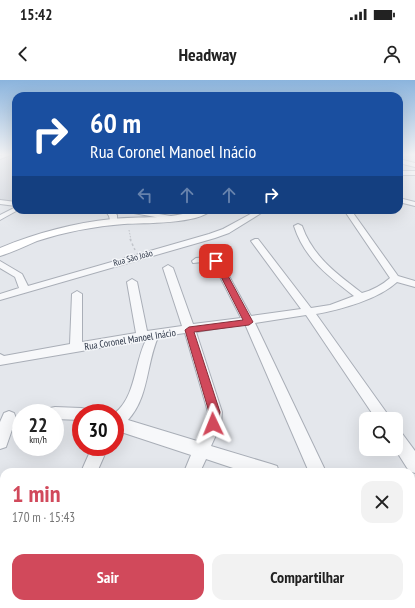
<!DOCTYPE html>
<html lang="pt">
<head>
<meta charset="utf-8">
<style>
  :root { --surface:#fff; --page:#f2f2f2; --text:#222; --muted:#767676; --accent:#d1495b }
  body { margin:0; font-family:"PT Sans Narrow",sans-serif; background:var(--page); color:var(--text); height:100vh; display:flex; flex-direction:column; font-size:15px; white-space:nowrap }
  * { box-sizing:border-box; margin:0 }
  p { font-size:13px; color:var(--muted) }
  .icon { flex:none; width:22px; height:22px; fill:none; stroke:currentColor; stroke-width:2; stroke-linecap:round; stroke-linejoin:round }
  .map { position:relative; flex:1; overflow:hidden }
  .drawer { position:absolute; left:0px; top:388px; width:415px; height:140px; display:flex; flex-direction:column; background:var(--surface); border-radius:12px 12px 0 0; box-shadow:0 4px 16px #0002 }
  .drawer>* { flex:none }
  .hud { position:absolute; left:12px; top:12px; width:391px; height:122px; border-radius:12px; box-shadow:0 4px 16px #0002; background:#1a4fa0; color:#fff; overflow:hidden }
  .fabs { position:absolute; left:359px; top:332px; display:grid; gap:8px }
  .fabs a { display:grid; place-items:center; width:44px; height:44px; border-radius:8px; background:var(--surface); box-shadow:0 4px 16px #0002; font-size:20px }
  .speed { position:absolute; left:12px; top:324px; display:flex; gap:8px; font-size:20px; font-weight:700; text-align:center }
  .speed>* { display:grid; place-content:center; width:52px; height:52px; border-radius:50%; background:var(--surface); box-shadow:0 4px 16px #0002; line-height:1 }
  .speed small { font-size:10px; font-weight:400 }
  .speed .limit { border:6px solid #d22; background:#fff; color:#111 }
  .pin { position:absolute; display:grid; place-items:center; width:34px; height:34px; color:#fff; margin:-17px; border-radius:8px; box-shadow:0 2px 6px #0006 }
  .me { position:absolute; width:44px; margin:-22px; rotate:358deg; stroke-linejoin:round; filter:drop-shadow(0 0 3px #0008) }
  .turn { display:flex; align-items:center; gap:14px; height:84px; padding:0 12px; font-size:18px }
  .turn .icon { width:52px; height:52px; stroke-width:2.5 }
  .turn b { display:block; font-size:28px; line-height:34px }
  .lanes { display:flex; align-items:center; height:38px; padding:0 12px; background:#0003; justify-content:center; gap:20px; direction:ltr }
  .lanes .off { opacity:.35 }
  .round { display:grid; place-items:center; flex:none; width:42px; height:42px; border-radius:12px; background:var(--page) }
  .head { display:flex; align-items:center; justify-content:space-between; height:68px; padding:0 12px }
  h1 { font-size:24px; font-weight:800; line-height:30px; color:var(--accent) }
  .cta { display:flex; gap:8px; margin-top:auto; padding:8px 12px }
  .cta a { flex:1; height:46px; border-radius:12px; background:var(--accent); color:#fff; font-size:16px; font-weight:800; line-height:46px; text-align:center }
  .cta a+a { background:var(--page); color:var(--text) }
  .status { display:flex; justify-content:space-between; align-items:center; height:28px; padding:0 20px; background:var(--surface); direction:ltr }
  .status svg { height:11px; fill:currentColor }
  header { display:flex; justify-content:space-between; align-items:center; height:52px; padding:0 12px; background:var(--surface); font-size:18px; font-weight:800 }
  .map>svg:first-child { display:block }
  .built { fill:#d2d6de }
  .lines { fill:none; stroke-linecap:round; stroke-linejoin:round }
  .street-casing { stroke:#a9aeb7; stroke-width:2 }
  .secondary-casing { stroke:#a9aeb7; stroke-width:2 }
  .path-far1 { stroke:#c2c5cb; stroke-width:1; stroke-dasharray:1.5 1.5; stroke-linecap:butt }
  .path { stroke:#c2c5cb; stroke-width:1.5; stroke-dasharray:2.5 2.5; stroke-linecap:butt }
  .street { fill:#f7f8fa; fill-rule:evenodd }
  .secondary { fill:#fff; fill-rule:evenodd }
  .route { fill:#d1495b; stroke:#882f3b }
  .labels { text-anchor:middle; stroke-width:3; stroke-linejoin:round; paint-order:stroke }
  .far-street-label { font-size:9px; fill:#2b3445; stroke:#f4f6f9 }
  .street-label { font-size:10px; fill:#2b3445; stroke:#f4f6f9 }
</style>
</head>
<body>
<div class="status"><b>15:42</b><svg viewBox="0 0 49 12"><path d="M0 12V9h3v3zM5 12V6h3v6zM10 12V3h3v9zM15 12V0h3v12zM26 1h20v11H26zM47 4h2v5h-2z"/></svg></div>
<header><svg class="icon" aria-label="back" viewBox="0 0 24 24"><path d="M15 5l-7 7 7 7"/></svg>Headway<svg class="icon" aria-label="person" viewBox="0 0 24 24"><circle cx="12" cy="8" r="4"/><path d="M4 21q1-7 8-7t8 7"/></svg></header>
<div class="map">
<svg width="415" height="528" viewBox="0 0 415 528">
  <rect width="100%" height="100%" fill="#e4e7ec"/>
  <path class="built" d="M9,76H16V122L0,120V80Z"/>
  <g class="lines">
    <g class="street-casing">
      <path id="street" d="M4,75H10L0,79V76Z
        M399,79L415,83V87L399,83Z
        M399,91H415V95H399Z
        M399,118L415,122V126L399,122Z
        M0,120L16,122V126L0,124Z
        M16,127V130H18L0,140V135Z
        M105,130H112L117,135V144H111L109,136Z
        M118,130H134L171,136L175,138L171,140Z
        M258,130H266L229,153L215,158L0,220V214L19,208L15,197L0,188V181L22,194L28,206L209,154L223,149Z
        M344,130H351L398,196L415,201V207L397,202C379,219 340,230 316,234L391,339H376L306,235L255,243L326,392H309L245,244L196,252L222,332L221,344L211,366L271,384L277,386L279,392H245L206,379L200,392H184L191,375L115,350V333C136,316 134,284 146,260L0,285V274L4,276L70,264L72,214L77,211L82,214V262L136,253L127,202L132,199L137,202L147,251L182,246L163,188L168,185L173,188L193,244L241,238L212,181L193,183L192,181L196,178L218,176L251,236L301,229L251,161L255,159H258L311,228L330,225L354,216C328,196 304,178 294,146L298,144L302,146C313,177 337,194 362,213C373,210 382,205 390,198ZM185,253L208,332L205,344L197,361L128,340C149,317 146,285 158,257Z
        M55,327L81,328L86,329L88,333H81V340L55,339V333H48L50,328Z
        M9,331L14,333L16,338L6,367L0,369V342L4,333Z
        M396,350L401,352L415,371V393L409,391L395,369Z
        M92,367H108L97,392H81Z
        M411,413L415,414V432L411,431Z
        M50,524H72L71,528H49Z
        M264,524H286V528H264Z"/>
    </g>
    <g class="secondary-casing">
      <path id="secondary" d="M197,130H211C199,144 143,143 124,144C95,146 65,152 37,161C25,166 13,172 0,176V168C36,153 74,143 112,139C140,136 170,140 197,130Z"/>
    </g>
    <path class="path-far1" d="M129,150L131,160"/>
    <path class="path" d="M130,159L135,170"/>
    <use href="#street" class="street"/>
    <use href="#secondary" class="secondary"/>
  </g>
  <linearGradient id="sky" x2="0" y2="1"><stop stop-color="#8bb4dd"/><stop offset="0.5" stop-color="#f3f4f6"/><stop offset="1" stop-color="#f3f4f6" stop-opacity="0"/></linearGradient>
  <rect width="415" height="149" fill="url(#sky)"/>
  <path class="route" d="M216,179L220,181L253,242L249,245L194,252L220,332L217,348L213,349L209,348L208,344L209,332L185,250L189,247L243,240L213,181Z"/>
  <g class="labels">
    <g class="far-street-label">
      <text transform="translate(133 178) rotate(-15)" y="3">Rua São João</text>
    </g>
    <g class="street-label">
      <text transform="translate(130 259) rotate(-9)" y="4">Rua Coronel Manoel Inácio</text>
    </g>
  </g>
</svg>
<div class="fabs">
<a><svg class="icon" aria-label="search" viewBox="0 0 24 24"><circle cx="10" cy="10" r="6"/><path d="M15 15l6 6"/></svg></a>
</div>
<div class="speed"><div>22<small>km/h</small></div><div class="limit">30</div></div>
<div class="pin" style="left:216px;top:181px;background:#d93025"><svg class="icon" aria-label="arrive" viewBox="0 0 24 24"><path d="M6 21V4h12l-3 4 3 4H6"/></svg></div>
<svg class="me" style="left:213px;top:344px" viewBox="-20 -20 40 40"><path d="M0-17L14 15 0 8-14 15z" fill="#d1495b" stroke="#fff" stroke-width="4"/></svg>
<div class="hud">
<div class="turn"><svg class="icon" aria-label="right" viewBox="0 0 24 24"><path d="M7 20v-9h11M14 6l5 5-5 5"/></svg><div><b>60 m</b>Rua Coronel Manoel Inácio</div></div>
<div class="lanes"><svg class="icon off" aria-label="left" viewBox="0 0 24 24"><path d="M17 20v-9H6M10 6l-5 5 5 5"/></svg><svg class="icon off" aria-label="ahead" viewBox="0 0 24 24"><path d="M12 20V5M6 11l6-6 6 6"/></svg><svg class="icon off" aria-label="ahead" viewBox="0 0 24 24"><path d="M12 20V5M6 11l6-6 6 6"/></svg><svg class="icon" aria-label="right" viewBox="0 0 24 24"><path d="M7 20v-9h11M14 6l5 5-5 5"/></svg></div>
</div>
<section class="drawer">
<div class="head"><div><h1>1 min</h1><p>170 m · 15:43</p></div><a class="round"><svg class="icon" aria-label="close" viewBox="0 0 24 24"><path d="M6 6l12 12M18 6L6 18"/></svg></a></div>
<div class="cta"><a>Sair</a><a>Compartilhar</a></div>
</section>
</div>
</body>
</html>
